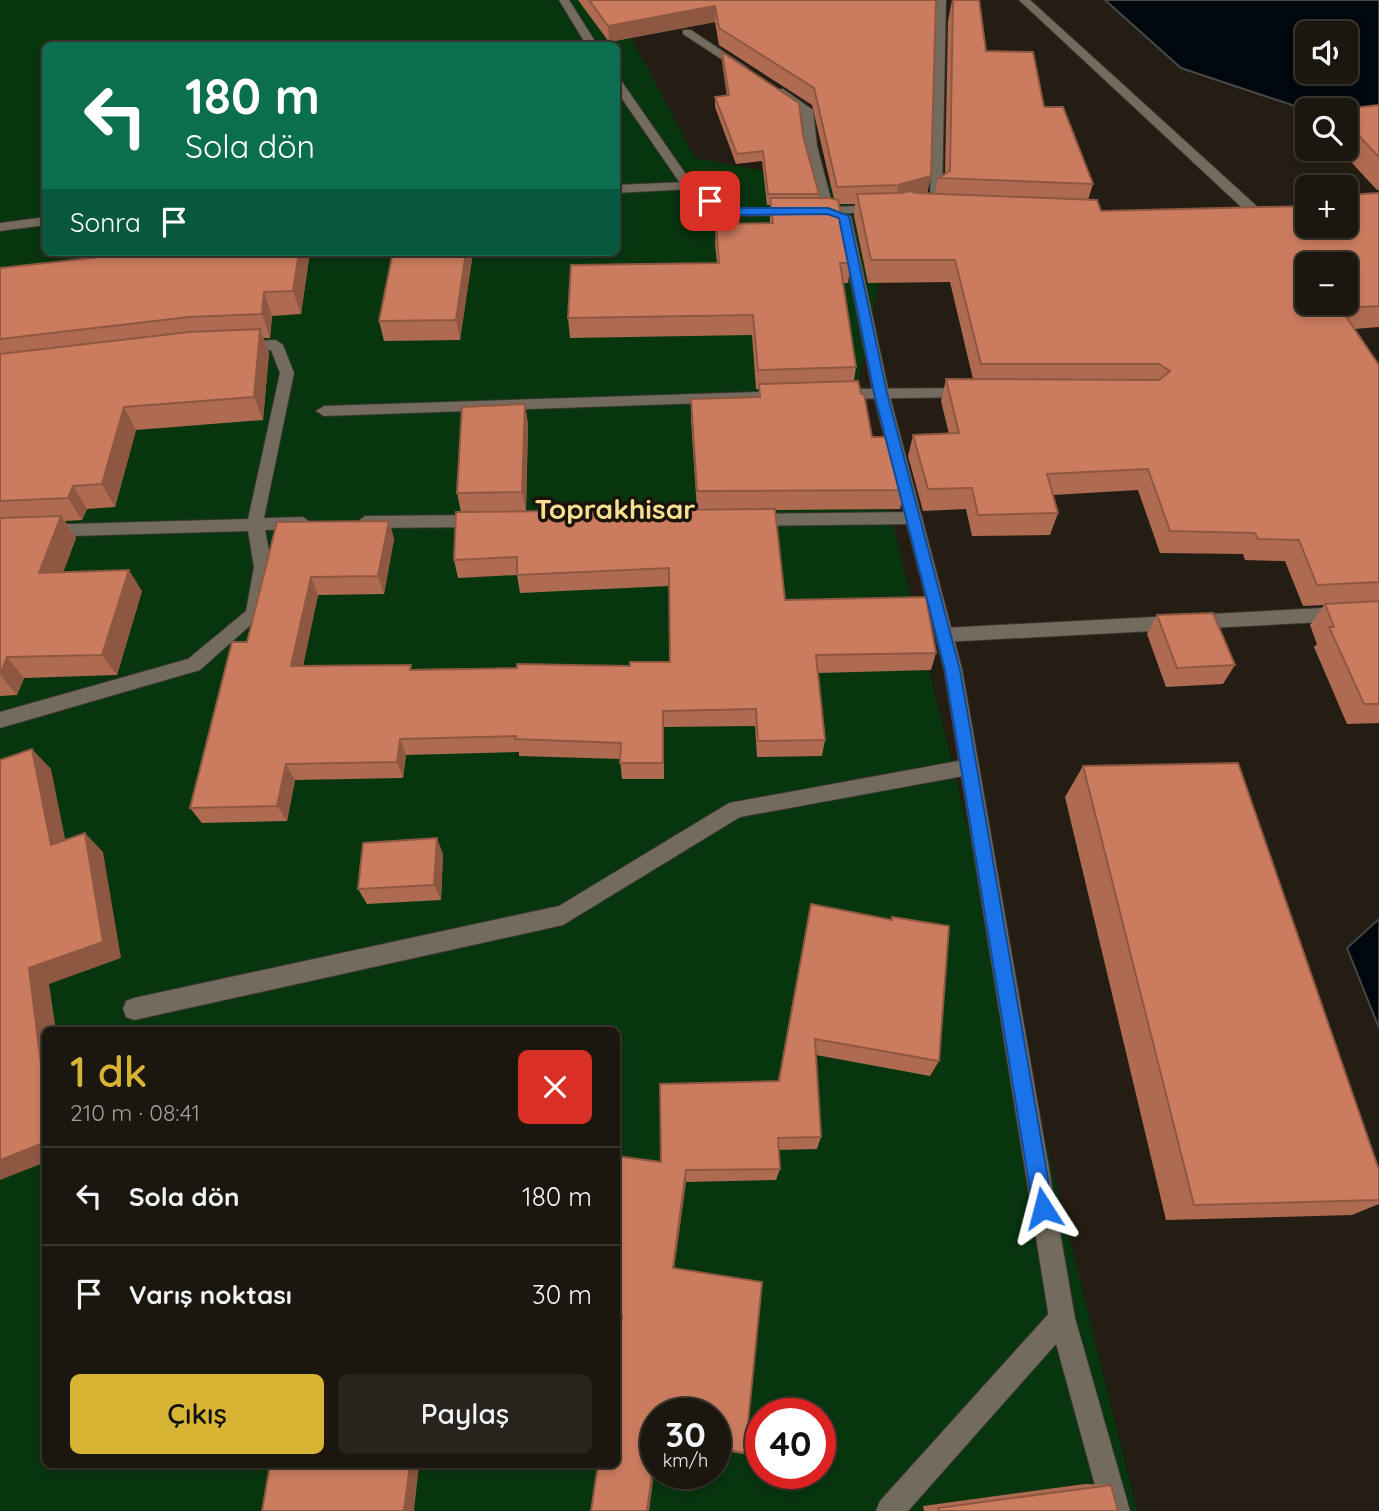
<!DOCTYPE html>
<html lang="tr">
<head>
<meta charset="utf-8">
<style>
  :root { --surface:#1b160e; --page:#28231c; --text:#f1f3f6; --muted:#a09f9e; --line:#39352e; --accent:#d7b434 }
  body { margin:0; font-family:Quicksand,sans-serif; background:var(--page); color:var(--text); height:100vh; display:flex; flex-direction:column; font-size:26px; white-space:nowrap }
  * { box-sizing:border-box; margin:0 }
  p { font-size:23px; color:var(--muted) }
  .icon { flex:none; width:38px; height:38px; fill:none; stroke:currentColor; stroke-width:2; stroke-linecap:round; stroke-linejoin:round }
  .map { position:relative; flex:1; overflow:hidden }
  .details { position:absolute; left:42px; top:1027px; width:578px; height:441px; display:flex; flex-direction:column; background:var(--surface); border-radius:10px; box-shadow:0 4px 10px #0003,0 0 0 2px var(--line) }
  .details>* { flex:none }
  .hud { position:absolute; left:42px; top:42px; width:578px; height:214px; border-radius:10px; box-shadow:0 4px 10px #0003,0 0 0 2px var(--line); background:#0b6e4f; color:#fff; overflow:hidden }
  .controls { position:absolute; left:1295px; top:21px; display:grid; gap:14px }
  .controls a { display:grid; place-items:center; width:63px; height:63px; border-radius:10px; background:var(--surface); box-shadow:0 4px 10px #0003,0 0 0 2px var(--line); font-size:35px }
  .speed { position:absolute; left:640px; top:1398px; display:flex; gap:14px; font-size:35px; font-weight:700; text-align:center }
  .speed>* { display:grid; place-content:center; width:91px; height:91px; border-radius:50%; background:var(--surface); box-shadow:0 4px 10px #0003,0 0 0 2px var(--line); line-height:1 }
  .speed small { font-size:18px; font-weight:400 }
  .speed .limit { border:10px solid #d22; background:#fff; color:#111 }
  .pin { position:absolute; display:grid; place-items:center; width:60px; height:60px; color:#fff; margin:-30px; border-radius:14px; box-shadow:0 4px 10px #0006 }
  .me { position:absolute; width:77px; margin:-38px; rotate:351deg; stroke-linejoin:round; filter:drop-shadow(0 0 5px #0008) }
  .turn { display:flex; align-items:center; gap:24px; height:147px; padding:0 28px; font-size:32px }
  .turn .icon { width:91px; height:91px; stroke-width:2.5 }
  .turn b { display:block; font-size:49px; line-height:60px }
  .then { display:flex; align-items:center; height:66px; padding:0 28px; background:#0003; gap:14px; font-size:26px }
  .round { display:grid; place-items:center; flex:none; width:74px; height:74px; border-radius:10px; background:var(--page) }
  .overview { display:flex; align-items:center; justify-content:space-between; height:119px; padding:0 28px }
  h1 { font-size:42px; font-weight:600; line-height:52px; color:var(--accent) }
  .button { display:flex; gap:14px; margin-top:auto; padding:14px 28px }
  .button a { flex:1; height:80px; border-radius:10px; background:var(--accent); color:#111; font-size:28px; font-weight:600; line-height:80px; text-align:center }
  .button a+a { background:var(--page); color:var(--text) }
  ul { padding:0; list-style:none }
  li { display:flex; align-items:center; gap:21px; height:98px; padding:0 28px; border-top:2px solid var(--line) }
  li div { flex:1 }
  li b { display:block; font-size:26px }
  li em { font-style:normal }
  .map>svg:first-child { display:block }
  .green { fill:#07350e; fill-rule:evenodd }
  .water { fill:#01080d; stroke:#444849; stroke-width:2; fill-rule:evenodd }
  .lines { fill:none; stroke-linecap:round; stroke-linejoin:round }
  .minor-casing { stroke:#3b3630; stroke-width:2 }
  .tertiary-casing { stroke:#3b3630; stroke-width:2 }
  .minor { fill:#736b5e; fill-rule:evenodd }
  .tertiary { fill:#736b5e; fill-rule:evenodd }
  .wall { fill:#af6b52 }
  .shaded-wall { fill:#8e5742 }
  .building { fill:#cb7c5f; stroke:#8e5742; stroke-width:2; fill-rule:evenodd }
  .route { fill:#1a73e8; stroke:#114b97; stroke-width:2 }
  .labels { text-anchor:middle; stroke-width:7; stroke-linejoin:round; paint-order:stroke }
  .quarter-label { font-size:28px; font-weight:bold; fill:#f7df92; stroke:#1a140a }
</style>
</head>
<body>
<div class="map">
<svg width="1379" height="1511" viewBox="0 0 1379 1511">
  <rect width="100%" height="100%" fill="#241d13"/>
  <path class="green" d="M0,0H611L695,158L897,196L858,383L1137,1511H0ZM46,46H616V252H46ZM46,1031H616V1465H46ZM656,1414H716V1474H656ZM761,1414H821V1474H761Z"/>
  <path class="water" d="M1105,0H1379V126L1346,110H1307L1181,68ZM1307,33H1346V72H1307Z
    M1379,919V1028L1347,948Z"/>
  <g class="lines">
    <g class="minor-casing">
      <path id="minor" d="M936,0H946L942,197L927,204H917V198L930,195Z
        M1019,0H1030L1261,210V216H1251Z
        M683,30H691L748,68L738,70L683,34Z
        M775,89H783L813,110L817,146L833,207L879,205L884,206V212L823,214L805,146L801,112L775,95Z
        M688,182L694,186L693,189L616,193V185Z
        M46,217V225L0,231V223Z
        M276,340L283,345L294,373L264,518L303,517L311,523L303,529L265,530L272,567L263,614L200,670L0,728V712L188,659L246,611L254,567L248,531L0,538V526L248,519L280,373L271,350L241,351L234,346L241,341Z
        M967,388L972,389L975,393L972,397L836,399L828,394L836,389Z
        M785,391L790,392L793,396L790,400L324,416L316,411L324,406Z
        M915,512L923,518L915,524L750,526L742,520L750,514Z
        M482,515L490,521L482,527L365,528L357,522L365,516Z
        M1341,607L1347,609L1350,614L1347,619L1341,621L944,642L938,640L935,635L938,630L944,628Z
        M969,759L976,761L979,767L976,773L969,775L740,817L563,925L134,1020L126,1017L123,1009L126,1001L134,998L559,906L729,803Z
        M1062,1305L1071,1309L1075,1318L1071,1327L908,1511H876L880,1501L1053,1309Z"/>
    </g>
    <g class="tertiary-casing">
      <path id="tertiary" d="M559,0H569L598,46H587Z
        M616,78L620,79L694,186L693,189L736,208L828,207L851,216L889,393L962,669L1075,1318L1130,1511H1102L1049,1318L944,669L873,393L838,218L827,215L734,216L681,194L682,186L616,90Z"/>
    </g>
    <use href="#minor" class="minor"/>
    <use href="#tertiary" class="tertiary"/>
  </g>
  <path class="wall" d="M578,0H936L931,176L927,193L925,194H935L938,178L945,174L948,21L952,0H979L986,51L1044,107L1093,184L1088,200L1101,211L1307,226L1379,193V327L1354,329L1379,365V723L1347,724L1314,647L1317,644L1310,625L1324,605L1303,606L1285,561L1245,560L1243,554L1160,553L1138,490L1053,495L1058,513L1050,535L972,536L966,509L923,511L908,456L913,435L949,434L941,401L946,379H973L950,282L868,283L854,216L855,204H839L851,263L848,283H843L856,367L854,381L861,394L872,437L905,490L900,509L775,510L785,600L936,653L931,670L818,673L825,740L822,756L757,757L755,726L664,727V779H622L620,759L519,756V752L406,755L403,778L295,780L287,821L202,823L190,808L247,642L277,522L389,521L394,539L384,594L318,595L303,666L413,669L630,666L670,662L669,586L520,593L517,575L458,578L454,560L461,512L457,493L525,404L528,425L526,511L697,510L691,420V399L758,397L759,389H756L752,335L570,338L568,318L717,263L715,243L716,224L770,223V205H767L762,161L736,164L715,107V97L727,96L722,62V52L803,136L819,194L818,198L834,199L812,105L719,45L715,22L609,42Z
    M1379,105V190H1377L1339,149H1346V110Z
    M102,252H342L341,257L309,258L301,314L272,316L270,338H263L269,353L263,420L136,430L115,507L87,509L82,520L65,521L76,538L63,572L142,591L117,675L24,678L17,695L0,696V268L100,257Z
    M473,252L460,340L384,341L379,321Z
    M1157,615L1235,665L1223,684L1166,687L1147,634Z
    M1083,766L1379,1170V1204L1352,1215L1166,1220L1065,797Z
    M443,854L441,900L367,904L358,889Z
    M811,904L891,920L892,917L939,1061L930,1076L816,1055L821,1137L817,1149L778,1150L780,1169L776,1180L686,1182L674,1268L745,1453L742,1454L716,1449V1414H656V1455L649,1511H591L621,1322L616,1321V1156L661,1162L778,1081Z
    M1085,1484L1111,1485L1118,1511H924L923,1506Z"/>
  <path class="shaded-wall" d="M715,6V22L609,42L608,26Z
    M931,176L927,193L896,202L898,185Z
    M299,252H307L309,258L301,314L293,291Z
    M466,252H473L460,340L456,320Z
    M264,292L272,316L270,338L262,314Z
    M260,329L269,353L263,420L254,397Z
    M525,404L528,425L526,512L522,492Z
    M124,407L136,430L115,507L102,484Z
    M73,486L87,509L82,520L68,498Z
    M61,516L76,538L55,595L39,573Z
    M389,521L394,539L384,594L378,576Z
    M129,570L142,591L117,675L102,655Z
    M311,577L318,595L299,684L291,666Z
    M7,657L24,678L17,695L0,675Z
    M400,739L406,755L403,778L397,762Z
    M32,749L51,769L70,863L51,845Z
    M286,764L295,780L287,821L277,806Z
    M85,833L103,852L121,958L49,984L56,1031H46V1104L29,968Z
    M437,838L443,854L441,900L434,885Z
    M46,1142V1162L0,1180V1160Z
    M686,1170V1182L673,1276V1268Z
    M656,1443V1455L649,1511H647Z
    M410,1465H419L414,1511H404Z"/>
  <path class="building" d="M589,0H936L931,176L898,185L837,187L814,88L719,28L715,6L608,26Z
    M953,0H979L986,51L1033,52L1044,107H1063L1093,184L938,178L950,171Z
    M722,52L799,103L803,136L819,194H768L763,151L737,154L715,97L729,95Z
    M1379,105V157L1346,122V110H1334Z
    M910,191L916,193L1097,200L1101,211L1307,206V226H1346V195L1379,193V306L1340,308L1379,365V582L1317,585L1299,540L1258,539L1255,533L1170,531L1148,469L1047,474L1058,513L978,515L972,488L928,489L913,435L959,433L946,379L1159,380L1170,371L1159,364H981L955,260H871L857,194L901,193ZM1307,264H1346V303H1307Z
    M770,198H829L838,200L851,263H840L856,367L758,370L753,315L568,318L571,265L719,263L716,224L773,223Z
    M102,252H299L293,291L264,292L262,314L189,317L0,339V268L100,257Z
    M393,252H466L456,320L379,321Z
    M260,329L254,397L124,407L102,484L73,486L68,498L0,501V354L189,332Z
    M858,381L861,394H864L872,437H891L905,490L697,491L691,399L760,397L759,384Z
    M525,404L522,492L457,493L462,407Z
    M775,509L785,600L926,597L936,653L816,655L825,740L758,741L756,709L663,711V763H620L621,743L515,739L516,736L400,739L397,762L286,764L277,806L190,808L232,642H247L277,522L389,521L378,576L311,577L291,666L411,665L410,670L517,668V664L630,666V662H670L669,568L517,575V557L454,560L456,512Z
    M61,516L39,573L129,570L102,655L7,657L0,674V518Z
    M1379,601V704H1364L1329,627H1334L1325,604Z
    M1213,613L1235,665L1177,668L1157,615Z
    M32,749L51,845L85,833L103,942L29,968L46,1104V1142L0,1160V760Z
    M1238,763L1379,1170V1200L1194,1205L1083,766Z
    M437,838L434,885L358,889L363,843Z
    M811,904L892,920V917L949,926L939,1061L815,1039L821,1137L778,1138L780,1169L686,1170L673,1268L762,1282L745,1453L716,1448V1414H656V1443L647,1511H591L598,1465H616V1355L622,1316L616,1315V1156L661,1162L660,1084L779,1081Z
    M270,1465H410L404,1511H262Z
    M1111,1485L1118,1511H939L938,1508Z"/>
  <path class="route" d="M710,198L735,208H828L849,216L887,393L960,670L1053,1208L1050,1215L1043,1218L1036,1215L1033,1208L945,670L874,393L839,218L827,214L734,215L706,204L704,201Z"/>
  <g class="labels">
    <g class="quarter-label">
      <text x="615" y="519">Toprakhisar</text>
    </g>
  </g>
</svg>
<div class="controls">
<a><svg class="icon" aria-label="sound" viewBox="0 0 24 24"><path d="M4 9h4l5-4v14l-5-4H4zM17 9q2 3 0 6"/></svg></a>
<a><svg class="icon" aria-label="search" viewBox="0 0 24 24"><circle cx="10" cy="10" r="6"/><path d="M15 15l6 6"/></svg></a>
<a>+</a>
<a>−</a>
</div>
<div class="speed"><div>30<small>km/h</small></div><div class="limit">40</div></div>
<div class="pin" style="left:710px;top:201px;background:#d93025"><svg class="icon" aria-label="arrive" viewBox="0 0 24 24"><path d="M6 21V4h12l-3 4 3 4H6"/></svg></div>
<svg class="me" style="left:1043px;top:1208px" viewBox="-20 -20 40 40"><path d="M0-17L14 15 0 8-14 15z" fill="#1a73e8" stroke="#fff" stroke-width="4"/></svg>
<div class="hud">
<div class="turn"><svg class="icon" aria-label="left" viewBox="0 0 24 24"><path d="M17 20v-9H6M10 6l-5 5 5 5"/></svg><div><b>180 m</b>Sola dön</div></div>
<div class="then">Sonra<svg class="icon" aria-label="arrive" viewBox="0 0 24 24"><path d="M6 21V4h12l-3 4 3 4H6"/></svg></div>
</div>
<section class="details">
<div class="overview"><div><h1>1 dk</h1><p>210 m · 08:41</p></div><a class="round" style="background:#d93025;color:#fff"><svg class="icon" aria-label="close" viewBox="0 0 24 24"><path d="M6 6l12 12M18 6L6 18"/></svg></a></div>
<ul>
<li><svg class="icon" aria-label="left" viewBox="0 0 24 24"><path d="M17 20v-9H6M10 6l-5 5 5 5"/></svg><div><b>Sola dön</b></div><em>180 m</em></li>
<li><svg class="icon" aria-label="arrive" viewBox="0 0 24 24"><path d="M6 21V4h12l-3 4 3 4H6"/></svg><div><b>Varış noktası</b></div><em>30 m</em></li>
</ul>
<div class="button"><a>Çıkış</a><a>Paylaş</a></div>
</section>
</div>
</body>
</html>
